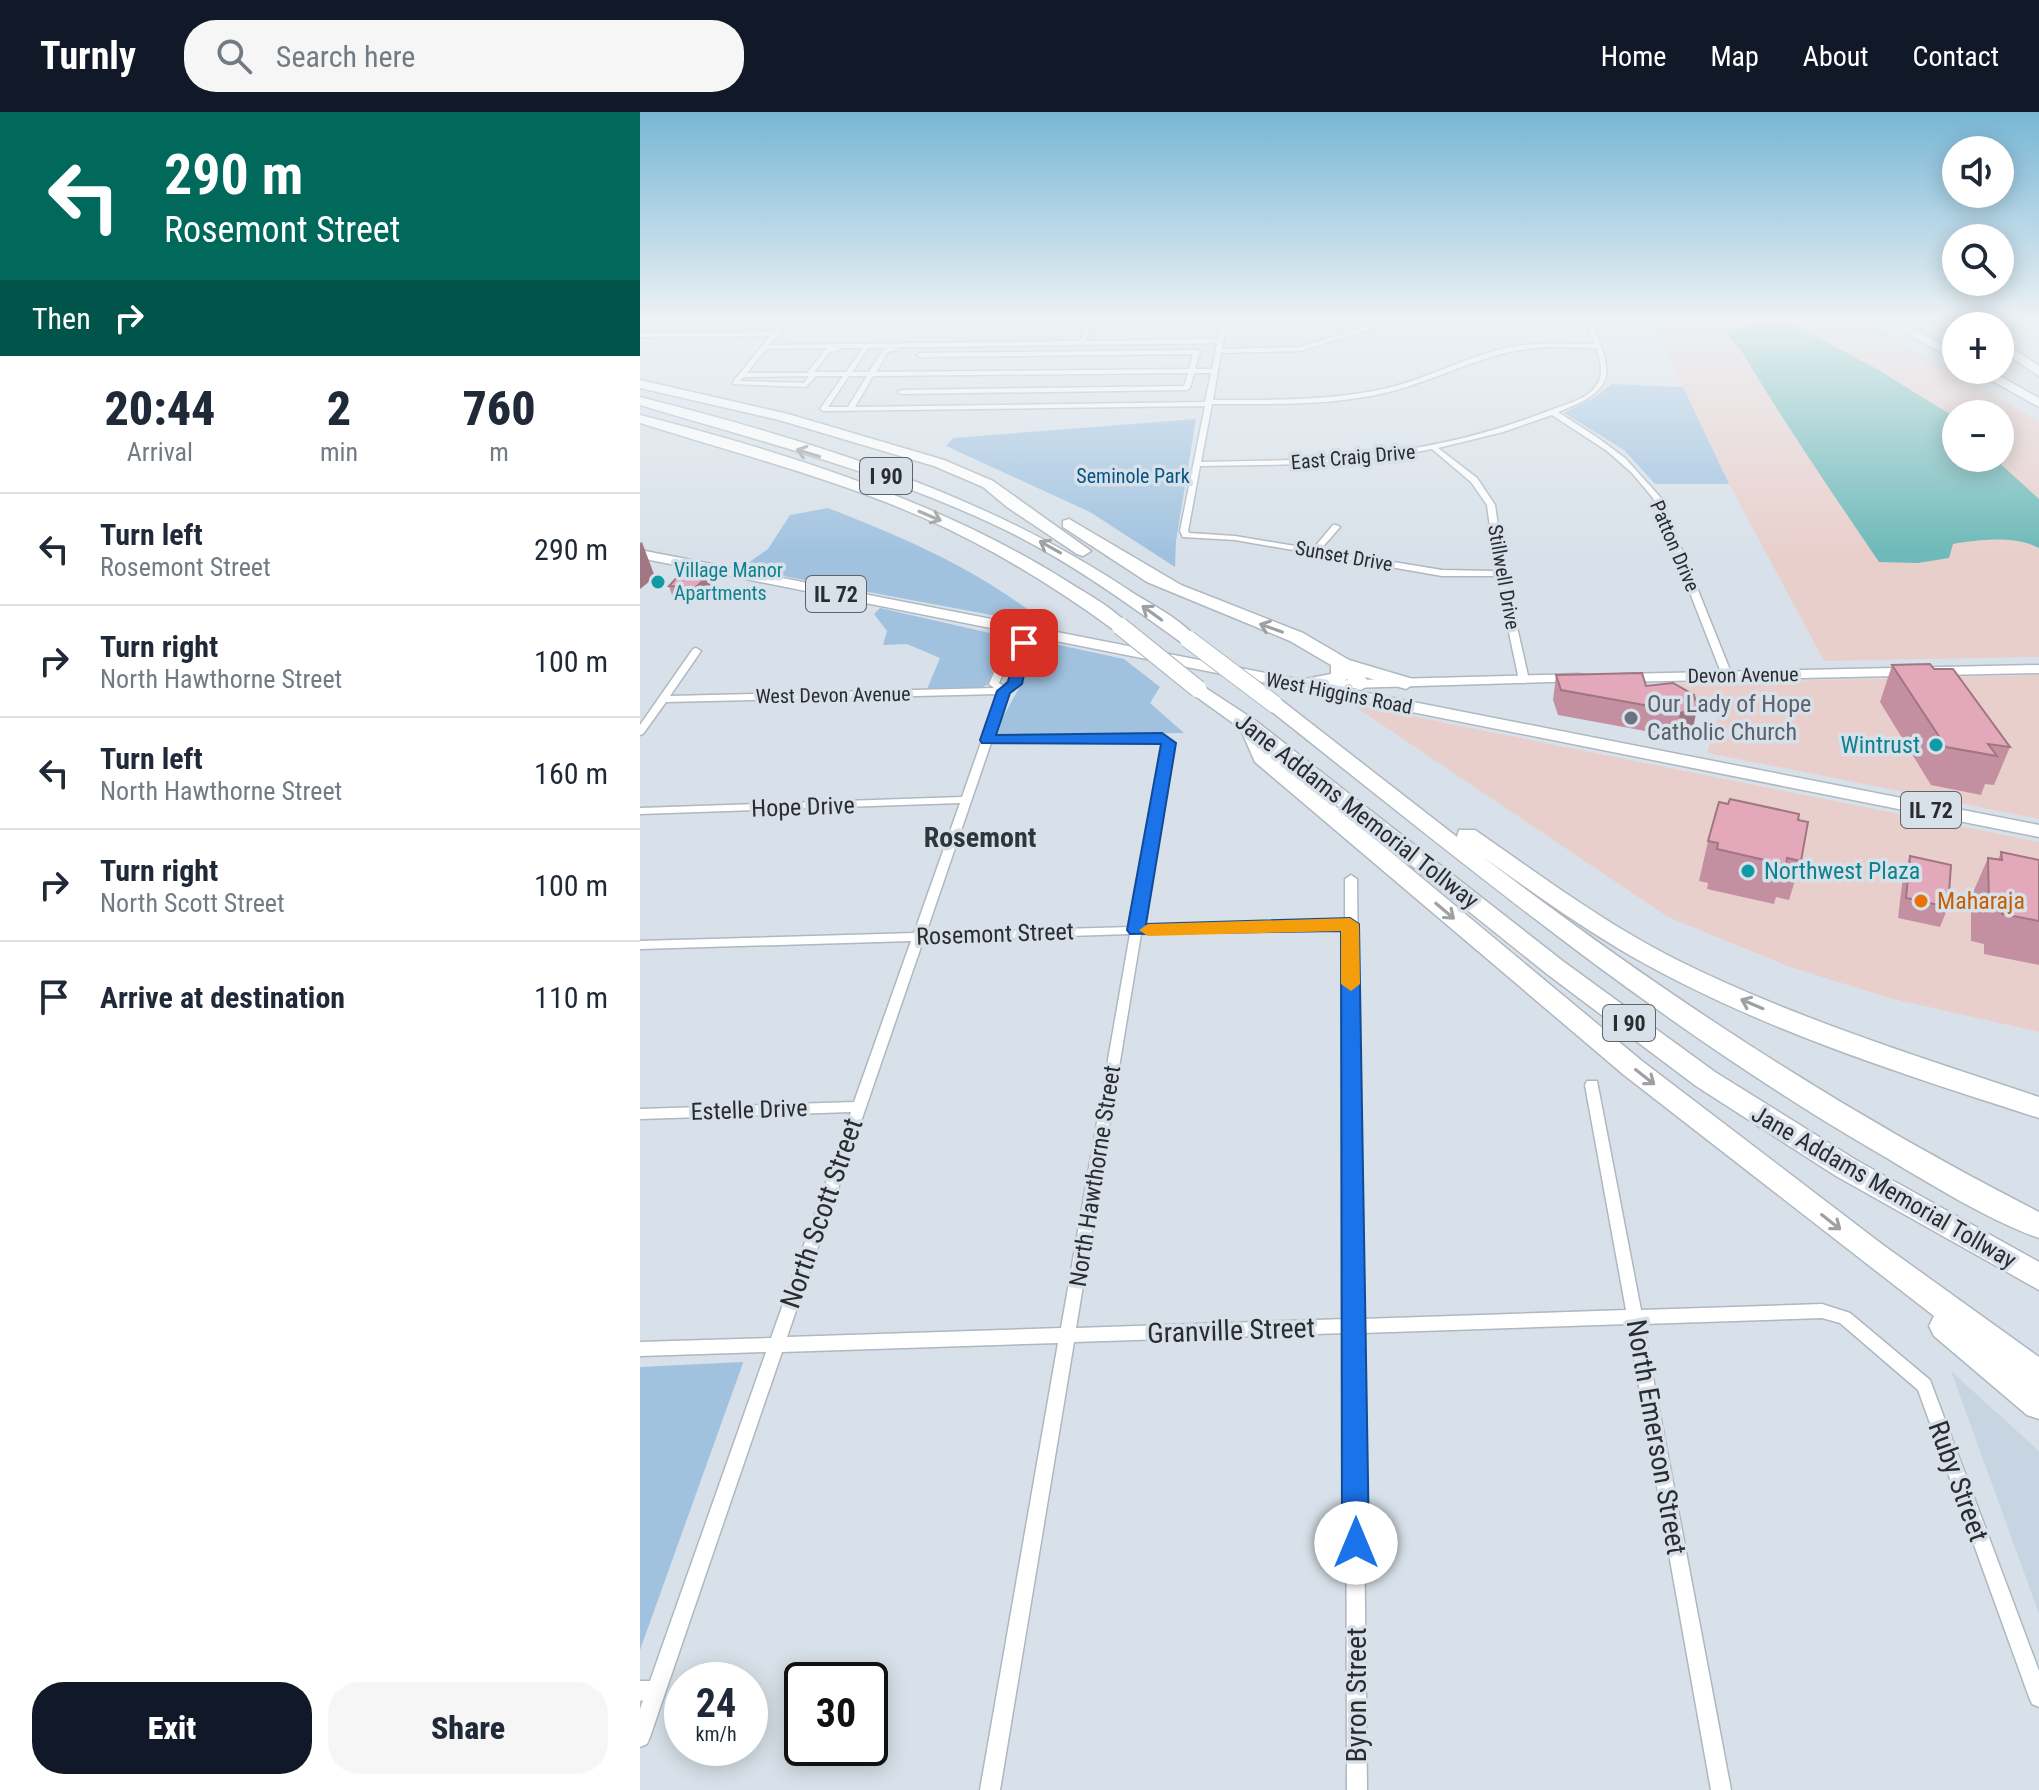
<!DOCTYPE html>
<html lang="en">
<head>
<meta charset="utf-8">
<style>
  :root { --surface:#fff; --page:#f6f6f7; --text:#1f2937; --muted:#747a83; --line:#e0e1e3; --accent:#111827 }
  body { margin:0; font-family:"Roboto Condensed",sans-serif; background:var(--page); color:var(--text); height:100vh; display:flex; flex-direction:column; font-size:30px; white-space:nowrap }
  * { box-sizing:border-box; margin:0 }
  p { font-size:26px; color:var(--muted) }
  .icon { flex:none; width:44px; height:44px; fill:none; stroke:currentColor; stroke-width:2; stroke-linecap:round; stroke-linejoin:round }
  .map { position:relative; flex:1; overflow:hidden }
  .details { display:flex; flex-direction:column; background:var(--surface); width:640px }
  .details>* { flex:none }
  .banner { background:#00695c; color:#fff; overflow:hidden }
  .controls { position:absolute; left:1302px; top:24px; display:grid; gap:16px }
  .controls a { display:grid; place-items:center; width:72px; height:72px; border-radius:50%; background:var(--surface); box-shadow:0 4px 20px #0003; font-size:40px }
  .speed { position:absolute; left:24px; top:1550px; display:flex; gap:16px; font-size:40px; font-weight:700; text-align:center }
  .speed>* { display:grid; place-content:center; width:104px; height:104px; border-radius:50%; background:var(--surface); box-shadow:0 4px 20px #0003; line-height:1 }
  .speed small { font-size:20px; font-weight:400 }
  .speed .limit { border:4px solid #111; border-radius:12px; background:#fff; color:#111 }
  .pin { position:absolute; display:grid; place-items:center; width:68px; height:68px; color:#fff; margin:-34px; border-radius:16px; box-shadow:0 4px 12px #0006 }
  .me { position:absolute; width:88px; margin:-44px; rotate:0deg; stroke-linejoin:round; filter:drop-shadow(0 0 6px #0008) }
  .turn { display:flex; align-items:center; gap:28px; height:168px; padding:0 32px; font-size:36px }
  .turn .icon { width:104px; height:104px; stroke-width:2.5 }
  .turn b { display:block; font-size:56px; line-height:68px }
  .then { display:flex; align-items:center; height:76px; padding:0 32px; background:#0003; gap:16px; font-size:30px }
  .eta { display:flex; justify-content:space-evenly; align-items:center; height:136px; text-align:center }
  .eta b { font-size:48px; font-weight:800; line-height:56px }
  .cta { display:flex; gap:16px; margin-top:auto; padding:16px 32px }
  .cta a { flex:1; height:92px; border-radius:32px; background:var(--accent); color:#fff; font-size:32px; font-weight:800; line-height:92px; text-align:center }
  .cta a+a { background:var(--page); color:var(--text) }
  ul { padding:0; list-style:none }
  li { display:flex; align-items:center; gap:24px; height:112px; padding:0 32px; border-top:2px solid var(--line) }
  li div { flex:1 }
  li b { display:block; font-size:30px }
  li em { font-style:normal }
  header { display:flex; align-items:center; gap:48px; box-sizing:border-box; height:112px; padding:0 40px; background:var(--accent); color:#fff }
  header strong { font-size:38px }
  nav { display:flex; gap:44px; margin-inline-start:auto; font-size:28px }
  .search { width:560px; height:72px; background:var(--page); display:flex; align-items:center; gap:20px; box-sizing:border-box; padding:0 28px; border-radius:32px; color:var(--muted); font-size:30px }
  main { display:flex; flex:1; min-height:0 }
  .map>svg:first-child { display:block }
  .commercial { fill:#e9cfcc; fill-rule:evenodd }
  .built { fill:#c6d5e1 }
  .green { fill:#a0c2df }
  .water { fill:#6eb9b9 }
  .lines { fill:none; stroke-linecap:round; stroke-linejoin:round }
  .street-casing { stroke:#afb7bf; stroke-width:3 }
  .secondary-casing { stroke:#afb7bf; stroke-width:3 }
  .primary-casing { stroke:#afb7bf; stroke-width:3 }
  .highway-casing { stroke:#afb7bf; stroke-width:3 }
  .street { fill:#fff; fill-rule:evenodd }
  .secondary { fill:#fff; fill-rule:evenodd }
  .primary { fill:#fff; fill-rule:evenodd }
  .highway { fill:#fff; fill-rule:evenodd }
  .highway-bridge-casing { stroke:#afb7bf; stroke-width:19; stroke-linecap:butt }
  .highway-bridge { stroke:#fff; stroke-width:17 }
  .wall { fill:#c490a1 }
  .shaded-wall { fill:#a07683 }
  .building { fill:#e4a8bb; stroke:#a07683; stroke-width:2 }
  .oneway { stroke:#9fa0a2 }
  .route { fill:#1a73e8; stroke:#114b97; stroke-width:2 }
  .slow { fill:#f59e0b }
  .culture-dot { fill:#0f9aa8; stroke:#d8e1e9; stroke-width:3 }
  .worship-dot { fill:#6b7280; stroke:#d8e1e9; stroke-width:3 }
  .food-dot { fill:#e8710a; stroke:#d8e1e9; stroke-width:3 }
  .labels { text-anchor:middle; stroke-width:7; stroke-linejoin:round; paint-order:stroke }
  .far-street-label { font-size:20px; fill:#2a2d30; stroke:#d8e1e9 }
  .far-park-label { font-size:20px; fill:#075485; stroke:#d8e1e9 }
  .far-culture-label { font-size:20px; fill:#0d838f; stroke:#d8e1e9; text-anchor:start }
  .shield { fill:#d8e1e9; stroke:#5e6368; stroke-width:2 }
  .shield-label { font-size:22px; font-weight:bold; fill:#2a2d30 }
  .worship-label { font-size:24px; fill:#5b616d; stroke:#d8e1e9; text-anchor:start }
  .culture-label { font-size:24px; fill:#0d838f; stroke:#d8e1e9; text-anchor:end }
  .street-label { font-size:24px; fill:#2a2d30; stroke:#d8e1e9 }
  .food-label { font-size:24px; fill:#c56008; stroke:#d8e1e9; text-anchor:start }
  .quarter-label { font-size:28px; font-weight:bold; fill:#2e353b; stroke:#d8e1e9 }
  .near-street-label { font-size:28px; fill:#2a2d30; stroke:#d8e1e9 }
</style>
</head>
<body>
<header>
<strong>Turnly</strong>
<div class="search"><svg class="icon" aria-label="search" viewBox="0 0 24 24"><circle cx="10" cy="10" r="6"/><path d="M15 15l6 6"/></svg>Search here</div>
<nav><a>Home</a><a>Map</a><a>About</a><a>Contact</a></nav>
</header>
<main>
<section class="details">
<div class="banner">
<div class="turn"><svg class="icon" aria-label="left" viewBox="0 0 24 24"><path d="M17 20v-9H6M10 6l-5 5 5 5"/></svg><div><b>290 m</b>Rosemont Street</div></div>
<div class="then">Then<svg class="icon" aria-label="right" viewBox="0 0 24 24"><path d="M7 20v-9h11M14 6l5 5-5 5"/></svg></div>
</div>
<div class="eta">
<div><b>20:44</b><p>Arrival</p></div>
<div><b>2</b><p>min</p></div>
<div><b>760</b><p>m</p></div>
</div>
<ul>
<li><svg class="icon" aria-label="left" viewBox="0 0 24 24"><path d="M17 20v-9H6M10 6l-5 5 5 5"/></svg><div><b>Turn left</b><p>Rosemont Street</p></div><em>290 m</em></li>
<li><svg class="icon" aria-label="right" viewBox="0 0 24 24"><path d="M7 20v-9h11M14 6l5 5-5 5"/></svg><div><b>Turn right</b><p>North Hawthorne Street</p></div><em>100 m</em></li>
<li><svg class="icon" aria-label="left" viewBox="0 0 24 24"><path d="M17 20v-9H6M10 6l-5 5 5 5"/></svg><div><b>Turn left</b><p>North Hawthorne Street</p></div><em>160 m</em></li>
<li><svg class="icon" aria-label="right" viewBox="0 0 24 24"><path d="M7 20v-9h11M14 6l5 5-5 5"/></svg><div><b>Turn right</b><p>North Scott Street</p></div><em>100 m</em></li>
<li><svg class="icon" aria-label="arrive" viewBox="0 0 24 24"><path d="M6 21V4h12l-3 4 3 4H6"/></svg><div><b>Arrive at destination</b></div><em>110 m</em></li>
</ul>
<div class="cta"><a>Exit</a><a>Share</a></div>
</section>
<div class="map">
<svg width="1399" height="1678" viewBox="0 0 1399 1678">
  <rect width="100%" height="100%" fill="#d8e1e9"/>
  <path class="commercial" d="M1009,206H1218L1399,309V545L1184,549L1089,372ZM1316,302H1360V346H1316Z
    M1399,563V707L1067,641L1078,603L1024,592L1011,572Z
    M711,592L1399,730V920L1249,886L1147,854L1028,805Z"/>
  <path class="built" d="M1311,1259L1399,1339V1502Z"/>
  <path class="green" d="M972,272L1043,275L1089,372H1015L984,338L924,301L952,287Z
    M556,307L536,429L535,455L450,400L306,334L313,326Z
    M188,396C260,424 333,455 395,503L388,510L101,456L128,437L150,403Z
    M240,496L367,525L347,573L340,576L287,577L300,546L267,532L243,533L247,519L234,502Z
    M410,531L484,547L520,575L510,591L544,621L356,623L355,619L383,569L390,538L400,532Z
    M103,1250V1251L0,1538V1255Z"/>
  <path class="water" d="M1132,211L1156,214L1235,256L1316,306V346H1354L1399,387V436C1374,423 1339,428 1313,432L1309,446L1278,451L1239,450C1193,382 1146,314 1104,243C1099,234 1090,228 1088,218Z"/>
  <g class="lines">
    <g class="street-casing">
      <path id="street" d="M145,206H151L129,233L440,229L449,206H455L446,229L578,227L582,206H588L582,237L660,235L754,206H765L660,239L581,241L573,288C629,288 687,289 743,277C782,269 819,248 858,238C889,229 922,232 955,232L943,206H949C973,260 980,277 918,300L958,326L985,346L1021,386L1092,563L1087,566L1082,563L1013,386L992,361L967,339L912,303L863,320L798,336L837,366L855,393L865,462L889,568L884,571L879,568L857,464H802L595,428L543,425L540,419L565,294L183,299L180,297L203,264H176L166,275L93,272V270L130,224L0,225V221L133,220ZM577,231L572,257H555L560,240L557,238L280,241L277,243L280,245L553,242L549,257L236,260L248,240L258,238L256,235L244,237L229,260H212L228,237L226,236ZM908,235L956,236C960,247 964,260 958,271C949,287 926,292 911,298C867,315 822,328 775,336C704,348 632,349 561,350L572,292C631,292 692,294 749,280C804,266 850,237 908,235ZM189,236L186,237L167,261H107L126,237ZM200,236H223L206,260H174L190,240L200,238ZM548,261L544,274L261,278L258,280L261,282L547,278L550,276L554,261H571L565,290L215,295L233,264ZM169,264L164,271L100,269L103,265ZM209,264H227L208,295H188ZM792,337L831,370L847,393L856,459L802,458L680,438L700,415L696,413H693L673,437L595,424L549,421L548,419L560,354C637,353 716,353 792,337Z
        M386,517L390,520L383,560L378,569L368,580L353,625L522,623L533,631L503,814L705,808V767L711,763L717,767L722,1207L986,1198L945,973L947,969H957L1001,1198L1182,1192L1210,1201L1290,1268L1399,1559V1595L1392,1592L1389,1585L1278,1278L1200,1211L1182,1206L1003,1212L1091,1678H1071L988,1212L722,1221L727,1678H707L706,1221L434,1230L360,1678H340L418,1231L142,1240L10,1625L7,1632L0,1635V1597L3,1588L0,1589V1569H10L126,1240L0,1244V1230L131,1226L211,1000L0,1007V997L214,990L271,829L0,837V829L274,821L320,691L0,702V696L322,685L358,582L26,590L3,622L0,623V613L53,537L56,536L61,539L30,584L354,576L349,572L368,529ZM380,528L374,560L364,574L359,571L377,530ZM520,629L523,632L491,815L286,821L351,631ZM705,816L706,1207L436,1216L501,822ZM490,822L421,1216L147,1225L283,829Z"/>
    </g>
    <g class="secondary-casing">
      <path id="secondary" d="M1399,553V561L981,570L974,566L981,562Z
        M939,562L944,563V569L677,577L670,573L677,569Z"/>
    </g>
    <g class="primary-casing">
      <path id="primary" d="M0,438L1399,713V725L0,446Z"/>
    </g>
    <g class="highway-casing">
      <path id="highway" d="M1239,206H1254L1316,240V249Z
        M1286,206H1302L1316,214V223Z
        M1360,228L1399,254V264L1360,238Z
        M1333,258H1349L1399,286V295Z
        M0,268L148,302L304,348L353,369L451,439L443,444L437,442L367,395L343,375L294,354L139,308L0,276Z
        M0,285C172,329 345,381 493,481C514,494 542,508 557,527L548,532L542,531C483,488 423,445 357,414C243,360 120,329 0,293Z
        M0,303C145,340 297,388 425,468C445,481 473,495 489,514L486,518H474C414,474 352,436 284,406C193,366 95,341 0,311Z
        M429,407L541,473L663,521L709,548L773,567L775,571L766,577L725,565L730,572L721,578L714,576L707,567L698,573L655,577L653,573L655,569L691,562V553L650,529L507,470L423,415V409Z
        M558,571L616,609L924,850L1075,960L1216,1048L1399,1150V1178L1196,1064L1056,974L907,862L629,639L1002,949L1243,1133L1399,1245V1307L1387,1303L1294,1224L1289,1214L1294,1204L984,963L615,650L600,616L551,581L549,577Z
        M634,586L641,588L817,725L819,718H835C900,763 964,811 1035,847C1151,905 1276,944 1399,985V1006C1261,962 1117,916 991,844C939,814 891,779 843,745C1023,882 1197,997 1399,1100V1126C1346,1108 1278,1064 1228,1035C1013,909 822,750 627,596L624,592Z"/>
    </g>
    <use href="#street" class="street"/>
    <use href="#secondary" class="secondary"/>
    <use href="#primary" class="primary"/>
    <use href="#highway" class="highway"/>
    <g class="highway-bridge-casing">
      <path id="highway-bridge" d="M480,514L558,577
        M548,527L634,592"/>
    </g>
    <use href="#highway-bridge" class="highway-bridge"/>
  </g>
  <path class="wall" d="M68,464L72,475L61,487L33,486L29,474Z
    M1252,553L1294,557L1370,635L1354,673L1345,672L1341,683L1291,673L1240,590Z
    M916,563L1006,574L1033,571L1052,622L1035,627L1011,620L918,603L913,588Z
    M1158,708L1161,749L1149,788L1136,785L1134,792L1067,777L1068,771L1059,769L1068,729Z
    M1361,740L1399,748V853L1344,842V832L1331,829V785L1348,746L1358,748Z
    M1270,744L1308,795L1300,815L1258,806L1263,764Z"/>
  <path class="shaded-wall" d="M2,430L15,465L0,477V431Z
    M68,464L72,475L61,487L56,475Z
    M1057,596L1052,622L1035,627L1040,601Z"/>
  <path class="building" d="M40,462L68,464L56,475L29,474Z
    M1290,552L1294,557H1313L1370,635L1348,632L1357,644L1306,635L1252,553Z
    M1002,561L1006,574L1033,571L1054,583L1057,596L1040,601L1015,595L921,578L916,563Z
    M1090,687L1159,702L1158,708L1168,710L1161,749L1147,746L1146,753L1077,737L1078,731L1068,729L1079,690L1088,692Z
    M1361,740L1399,748V809L1362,802V792L1349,790L1348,746L1362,748Z
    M1270,744L1311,753L1308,795L1266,786Z"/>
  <defs><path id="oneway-shaft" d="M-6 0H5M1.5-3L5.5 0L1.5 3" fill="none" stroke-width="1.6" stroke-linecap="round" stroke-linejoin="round" transform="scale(2)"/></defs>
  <g class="oneway">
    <use href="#oneway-shaft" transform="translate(168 341) rotate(-163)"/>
    <use href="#oneway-shaft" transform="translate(290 404) rotate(23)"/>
    <use href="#oneway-shaft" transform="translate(410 435) rotate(-151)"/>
    <use href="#oneway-shaft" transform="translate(512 501) rotate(-144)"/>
    <use href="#oneway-shaft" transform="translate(631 516) rotate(-160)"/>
    <use href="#oneway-shaft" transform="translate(805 799) rotate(40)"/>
    <use href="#oneway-shaft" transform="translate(1112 892) rotate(-157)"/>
    <use href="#oneway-shaft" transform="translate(1005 965) rotate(38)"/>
    <use href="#oneway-shaft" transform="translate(1191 1110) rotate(38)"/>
  </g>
  <linearGradient id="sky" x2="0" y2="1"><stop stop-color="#77b6d5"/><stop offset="0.47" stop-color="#edf2f5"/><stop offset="1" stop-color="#edf2f5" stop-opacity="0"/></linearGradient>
  <rect width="1399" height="441" fill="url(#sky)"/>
  <path class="route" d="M384,527L391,531L382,572L370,581L356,623L522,621L536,631L506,812L710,806L719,812L729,1431L725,1440L716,1444L706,1440L702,1431L701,819L490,822L487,818L521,632L342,631L340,628L357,579L368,570L377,531Z"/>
  <path class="slow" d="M710,806L719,812L720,872L711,879L701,872V819L508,824L499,818L508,812Z"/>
  <g class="culture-dot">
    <circle cx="18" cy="470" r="8"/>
    <circle cx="1296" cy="633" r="8"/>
    <circle cx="1108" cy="759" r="8"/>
  </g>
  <circle class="worship-dot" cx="991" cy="606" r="8"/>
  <circle class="food-dot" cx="1281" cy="789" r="8"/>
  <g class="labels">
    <g class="far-street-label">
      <text transform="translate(713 345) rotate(-5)" y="7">East Craig Drive</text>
      <text transform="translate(1035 434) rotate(67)" y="7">Patton Drive</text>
      <text transform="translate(704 444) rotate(10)" y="7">Sunset Drive</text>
      <text transform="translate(864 465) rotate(80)" y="7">Stillwell Drive</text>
      <text transform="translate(1103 563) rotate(-1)" y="7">Devon Avenue</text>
      <text transform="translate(699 581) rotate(11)" y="7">West Higgins Road</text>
      <text transform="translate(193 583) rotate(-1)" y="7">West Devon Avenue</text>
    </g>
    <g class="far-park-label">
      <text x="493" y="371">Seminole Park</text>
    </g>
    <g class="far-culture-label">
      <text x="34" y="465">Village Manor<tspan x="34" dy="23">Apartments</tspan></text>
    </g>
    <g class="shield">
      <rect x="220" y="346" width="52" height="36" rx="6"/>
      <rect x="166" y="464" width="60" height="36" rx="6"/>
      <rect x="1261" y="680" width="60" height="36" rx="6"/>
      <rect x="963" y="893" width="52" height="36" rx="6"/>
    </g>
    <g class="shield-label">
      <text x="246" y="372">I 90</text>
      <text x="196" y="490">IL 72</text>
      <text x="1291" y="706">IL 72</text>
      <text x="989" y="919">I 90</text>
    </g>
    <g class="worship-label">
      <text x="1007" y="600">Our Lady of Hope<tspan x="1007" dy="28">Catholic Church</tspan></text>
    </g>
    <g class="culture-label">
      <text x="1280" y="641">Wintrust</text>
      <text x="1124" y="767" text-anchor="start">Northwest Plaza</text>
    </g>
    <g class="street-label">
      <text transform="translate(163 695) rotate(-2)" y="8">Hope Drive</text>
      <text transform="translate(717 699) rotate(38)" y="8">Jane Addams Memorial Tollway</text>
      <text transform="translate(355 822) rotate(-2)" y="8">Rosemont Street</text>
      <text transform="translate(109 998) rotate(-2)" y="8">Estelle Drive</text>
      <text transform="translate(455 1064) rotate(-81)" y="8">North Hawthorne Street</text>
      <text transform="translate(1244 1075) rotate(30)" y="8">Jane Addams Memorial Tollway</text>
    </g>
    <g class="food-label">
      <text x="1297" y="797">Maharaja</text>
    </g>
    <g class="quarter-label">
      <text x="340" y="735">Rosemont</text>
    </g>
    <g class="near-street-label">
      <text transform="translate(181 1101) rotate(-71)" y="10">North Scott Street</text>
      <text transform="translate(591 1218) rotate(-2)" y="10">Granville Street</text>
      <text transform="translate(1017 1325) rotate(80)" y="10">North Emerson Street</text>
      <text transform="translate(1319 1369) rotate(70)" y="10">Ruby Street</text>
      <text transform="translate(716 1583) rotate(-90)" y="10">Byron Street</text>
    </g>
  </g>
</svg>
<div class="controls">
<a><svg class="icon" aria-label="sound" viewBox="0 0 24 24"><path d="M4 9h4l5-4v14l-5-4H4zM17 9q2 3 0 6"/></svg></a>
<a><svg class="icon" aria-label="search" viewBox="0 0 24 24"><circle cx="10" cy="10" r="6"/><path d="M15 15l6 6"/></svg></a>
<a>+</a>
<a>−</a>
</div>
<div class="speed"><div>24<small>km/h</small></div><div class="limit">30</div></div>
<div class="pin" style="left:384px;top:531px;background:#d93025"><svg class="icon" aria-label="arrive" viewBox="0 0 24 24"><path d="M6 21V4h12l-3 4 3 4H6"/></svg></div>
<svg class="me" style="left:716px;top:1431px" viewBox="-20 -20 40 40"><circle r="19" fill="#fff"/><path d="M0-13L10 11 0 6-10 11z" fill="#1a73e8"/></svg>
</div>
</main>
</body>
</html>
